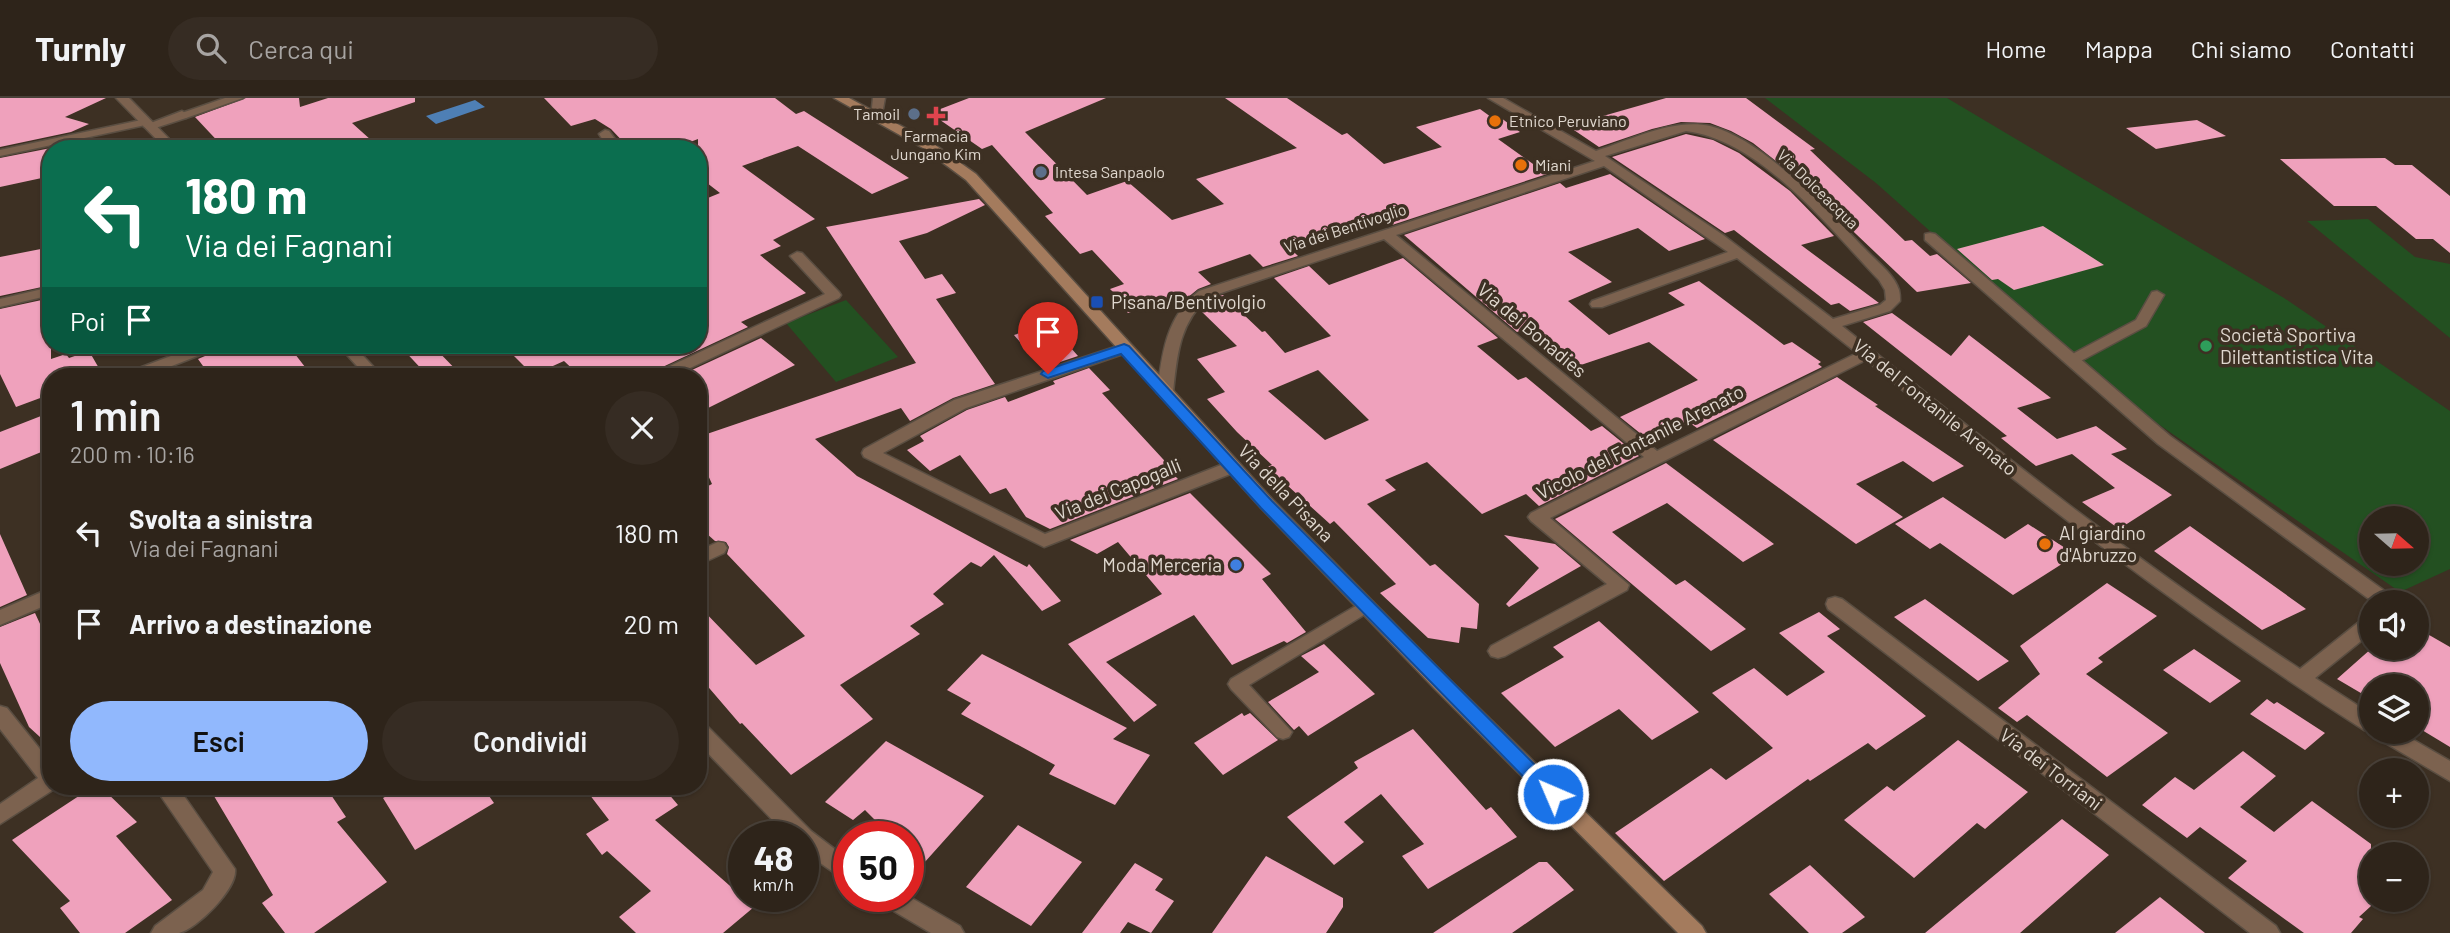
<!DOCTYPE html>
<html lang="it">
<head>
<meta charset="utf-8">
<style>
  :root { --surface:#2e241a; --page:#362c23; --text:#f1f3f6; --muted:#a7a4a2; --line:#494139; --accent:#91b8fd }
  body { margin:0; font-family:Barlow,sans-serif; background:var(--page); color:var(--text); height:100vh; display:flex; flex-direction:column; font-size:26px; white-space:nowrap }
  * { box-sizing:border-box; margin:0 }
  p { font-size:23px; color:var(--muted) }
  .icon { flex:none; width:38px; height:38px; fill:none; stroke:currentColor; stroke-width:2; stroke-linecap:round; stroke-linejoin:round }
  .map { position:relative; flex:1; overflow:hidden }
  .panel { position:absolute; left:42px; top:270px; width:665px; height:427px; display:flex; flex-direction:column; background:var(--surface); border-radius:28px; box-shadow:0 2px 5px #0004,0 0 0 2px var(--line) }
  .panel>* { flex:none }
  .banner { position:absolute; left:42px; top:42px; width:665px; height:214px; border-radius:28px; box-shadow:0 2px 5px #0004,0 0 0 2px var(--line); background:#0b6e4f; color:#fff; overflow:hidden }
  .needle { width:46px; rotate:110deg }
  .controls { position:absolute; left:2359px; top:408px; display:grid; gap:14px }
  .controls a { display:grid; place-items:center; width:70px; height:70px; border-radius:50%; background:var(--surface); box-shadow:0 2px 5px #0004,0 0 0 2px var(--line); font-size:35px }
  .speed { position:absolute; left:728px; top:723px; display:flex; gap:14px; font-size:35px; font-weight:700; text-align:center }
  .speed>* { display:grid; place-content:center; width:91px; height:91px; border-radius:50%; background:var(--surface); box-shadow:0 2px 5px #0004,0 0 0 2px var(--line); line-height:1 }
  .speed small { font-size:18px; font-weight:400 }
  .speed .limit { border:10px solid #d22; background:#fff; color:#111 }
  .pin { position:absolute; display:grid; place-items:center; width:60px; height:60px; color:#fff; margin:-72px -30px; border-radius:50% 50% 50% 0; rotate:-45deg; box-shadow:0 0 7px #0007 }
  .pin .icon { rotate:45deg }
  .me { position:absolute; width:77px; margin:-38px; rotate:315deg; stroke-linejoin:round; filter:drop-shadow(0 0 5px #0008) }
  .turn { display:flex; align-items:center; gap:24px; height:147px; padding:0 28px; font-size:32px }
  .turn .icon { width:91px; height:91px; stroke-width:2.5 }
  .turn b { display:block; font-size:49px; line-height:60px }
  .then { display:flex; align-items:center; height:66px; padding:0 28px; background:#0003; gap:14px; font-size:26px }
  .round { display:grid; place-items:center; flex:none; width:74px; height:74px; border-radius:37px; background:var(--page) }
  .headline { display:flex; align-items:center; justify-content:space-between; height:119px; padding:0 28px }
  h1 { font-size:42px; font-weight:600; line-height:52px }
  .cta { display:flex; gap:14px; margin-top:auto; padding:14px 28px }
  .cta a { flex:1; height:80px; border-radius:42px; background:var(--accent); color:#111; font-size:28px; font-weight:600; line-height:80px; text-align:center }
  .cta a+a { background:var(--page); color:var(--text) }
  ul { padding:0; list-style:none }
  li { display:flex; align-items:center; gap:21px; height:91px; padding:0 28px }
  li div { flex:1 }
  li b { display:block; font-size:26px }
  li em { font-style:normal }
  header { display:flex; align-items:center; gap:42px; box-sizing:border-box; height:98px; padding:0 35px; background:var(--surface); border-bottom:2px solid var(--line) }
  header strong { font-size:33px }
  nav { display:flex; gap:38px; margin-inline-start:auto; font-size:24px }
  .search { width:490px; height:63px; background:var(--page); display:flex; align-items:center; gap:18px; box-sizing:border-box; padding:0 24px; border-radius:38px; color:var(--muted); font-size:26px }
  .map>svg:first-child { display:block }
  .green { fill:#235021; fill-rule:evenodd }
  .water { fill:#4e7fb5 }
  .building { fill:#efa1bc; fill-rule:evenodd }
  .lines { fill:none; stroke-linecap:round; stroke-linejoin:round }
  .service-casing { stroke:#5a4e42; stroke-width:3 }
  .pedestrian-casing { stroke:#5a4e42; stroke-width:3 }
  .minor-casing { stroke:#5a4e42; stroke-width:3 }
  .secondary-casing { stroke:#5a4e42; stroke-width:3 }
  .service { fill:#7c624f; fill-rule:evenodd }
  .pedestrian { fill:#7c624f; fill-rule:evenodd }
  .minor { fill:#7c624f; fill-rule:evenodd }
  .secondary { fill:#a47b5d; fill-rule:evenodd }
  .route { fill:#1a73e8; stroke:#114b97; stroke-width:2 }
  .service-dot { fill:#5c6f8a; stroke:#3d3023; stroke-width:2.5 }
  .health-dot { fill:#e0444e; stroke:#3d3023; stroke-width:2.5 }
  .food-dot { fill:#e8710a; stroke:#3d3023; stroke-width:2.5 }
  .transit-dot { fill:#1a4fb4; stroke:#3d3023; stroke-width:2.5 }
  .leisure-dot { fill:#2e9e5b; stroke:#3d3023; stroke-width:2.5 }
  .shop-dot { fill:#3f7fe0; stroke:#3d3023; stroke-width:2.5 }
  .labels { text-anchor:middle; stroke-width:7; stroke-linejoin:round; paint-order:stroke }
  .far-poi-label { font-size:16px; fill:#e0d8cf; stroke:#3d3023; text-anchor:start }
  .far-street-label { font-size:16px; fill:#e0d8cf; stroke:#3d3023 }
  .poi-label { font-size:19px; fill:#e0d8cf; stroke:#3d3023; text-anchor:start }
  .street-label { font-size:19px; fill:#e0d8cf; stroke:#3d3023 }
</style>
</head>
<body>
<header>
<strong>Turnly</strong>
<div class="search"><svg class="icon" aria-label="search" viewBox="0 0 24 24"><circle cx="10" cy="10" r="6"/><path d="M15 15l6 6"/></svg>Cerca qui</div>
<nav><a>Home</a><a>Mappa</a><a>Chi siamo</a><a>Contatti</a></nav>
</header>
<div class="map">
<svg width="2450" height="835" viewBox="0 0 2450 835">
  <rect width="100%" height="100%" fill="#3d3023"/>
  <path class="green" d="M1765,0H1947L2284,200L2450,313V471L2400,494L2105,289L1876,85ZM2371,420H2417V466H2371Z
    M2368,121L2415,159L2450,166V240L2307,123Z
    M846,202L898,259L836,284L786,225Z"/>
  <path class="water" d="M475,2L485,9L436,26L426,18Z"/>
  <path class="building" d="M0,0H106L65,19L89,26L71,34L0,49Z
    M246,0H299L300,9L328,0H415V4L352,25L381,51H225L195,19Z
    M544,0H775L796,16L804,13L909,80L872,96L798,48L742,68L815,121L773,142L781,148L760,157L806,195L741,224L748,229L654,273L650,278H580L564,263L533,277L503,247H698V104L720,95L698,78V41L672,51H630L611,31L595,21L571,28Z
    M969,0H1106L1025,34L1087,97L1127,83L1172,122L1224,106L1196,81L1297,50L1225,0H1287L1342,37L1347,35L1384,66L1442,49L1416,29L1480,11L1491,19L1497,17L1520,34L1498,41L1547,76L1392,127L1384,120L1292,152L1298,158L1263,169L1250,156L1198,174L1211,186L1198,191L1187,200L1184,197L1128,215L1111,196L1114,195L1110,191L1124,186L1092,152L1080,156L1045,118L1053,115L992,47L982,51L930,15Z
    M1666,0H1746L1815,51L1810,52L1905,143L1912,142L1930,158L1937,156L1971,185L1917,194L1795,78L1753,45L1731,33L1710,25L1681,24L1652,31L1599,49L1568,28Z
    M2197,22L2226,38L2156,51L2126,30Z
    M1686,36L1713,42L1739,55L1790,93L1834,138L1801,147L1879,205L1850,213L1839,205L1831,207L1734,132L1725,135L1612,59Z
    M51,50V78L0,89V60Z
    M2385,60L2395,67H2412L2450,98V155L2433,141H2416L2376,108H2334L2280,61Z
    M1610,76L1705,141L1669,153L1638,130L1568,154L1612,184L1568,203L1609,237L1685,207L1668,195L1699,183L1784,247L1792,244L1821,264L1818,266L1822,269L1697,330L1690,325L1651,344L1620,319L1698,282L1649,244L1569,271L1526,231L1517,234L1404,137L1560,85L1566,90Z
    M979,101L985,107L927,135L899,143L925,181L942,176L956,195L936,201L995,286L953,300L910,323L901,310L815,341L857,378L1027,469L1029,466L1061,503L1042,513L994,457L981,469L971,464L933,496L944,506L910,528L920,536L840,587L873,621L791,677L742,625L740,626L698,577V507L756,567L805,538L727,456L729,449L726,444L715,443L698,428V393L712,386L698,355V339L916,265L826,129Z
    M2043,128L2104,167L2014,192L1998,181L1992,182L1957,151Z
    M51,149V187L0,198V159Z
    M1403,160L1498,240L1477,248L1518,282L1526,279L1591,333L1602,328L1639,358L1539,408L1526,396L1482,416L1427,364L1385,382L1396,392L1367,406L1430,468L1435,466L1479,506L1477,531L1461,529L1459,545L1428,540L1380,495L1396,486L1334,423L1330,426L1267,369L1272,367L1237,334L1207,301L1225,294L1197,261L1237,248L1200,212L1210,201L1223,197L1262,234L1265,233L1285,255L1331,238L1274,180L1309,168L1329,187ZM1318,272L1369,322L1325,342L1268,293Z
    M51,200V261L66,256L69,260L89,253L100,272L82,278H51V296L16,309L0,276V211Z
    M1892,215L1951,258L1969,237L2051,300L2017,310L2057,341L2096,328L2127,351L2111,356L2172,397L2119,431L2082,404L2115,390L2072,356L2036,368L2001,340L2007,338L1863,224Z
    M1049,225L1078,258L1042,270L1014,237Z
    M761,240L795,267L698,315V278H679Z
    M224,247H288L312,278H210L198,261L219,252Z
    M399,247H432L462,278H428Z
    M1089,270L1110,292L1102,295L1174,373L1171,374L1178,381L1050,431L1026,419L1006,390L990,396L960,357L930,373L907,352L924,343L920,338L967,312L1005,299L1008,304L1055,286L1053,283Z
    M1837,279L1878,307L1875,308L1964,368L1933,384L1903,363L1856,386L1903,419L1856,446L1713,342Z
    M41,318L51,332V350L0,371V334Z
    M1666,365L1774,446L1743,464L1667,405L1612,434L1676,487L1685,482L1746,531L1711,553L1555,421Z
    M1190,395L1271,476L1262,481L1306,534L1287,545L1284,543L1232,567L1194,517L1106,564L1157,607L1134,624L1068,546L1162,496L1118,444L1097,456L1070,442Z
    M1943,399L2005,441L2028,426L2076,457L2013,497L1940,445L1930,451L1895,426Z
    M2190,428L2306,511L2262,532L2154,453Z
    M0,436L27,497L0,509Z
    M1504,437L1555,446L1581,468L1509,509L1506,506L1539,470Z
    M2107,485L2157,518L2098,560L2103,564L2086,576L2168,635L2107,679L2027,617L2017,624L1998,610L2040,576L2020,548Z
    M1925,501L2009,563L1978,583L1894,519Z
    M1819,514L1840,531L1827,538L1926,618L1876,652L1868,645L1810,683L1808,681L1664,783L1615,735L1711,670L1726,682L1773,650L1712,595L1754,570L1787,598L1825,574L1779,535Z
    M35,515L41,528L51,524V649L29,629L0,565V529Z
    M1599,523L1699,614L1652,642L1619,611L1555,649L1501,595L1564,559L1553,549Z
    M2417,530L2450,549V649L2417,629V588H2371V601L2337,581L2372,550H2417Z
    M1324,546L1375,596L1308,638L1299,628L1294,632L1268,604L1319,574L1301,558Z
    M2194,551L2241,583L2210,605L2163,572Z
    M982,556L1127,630L1113,641L1150,657L1115,707L1049,676L1055,667L961,616L971,605L947,592Z
    M2267,601L2274,606L2277,604L2325,635L2305,652L2250,616Z
    M1242,615L1244,618L1250,615L1278,642L1223,677L1194,645Z
    M1413,631L1486,712L1491,709L1517,739L1428,791L1402,758L1424,746L1381,696L1344,724L1364,744L1334,767L1287,719L1358,670L1354,664Z
    M1958,642L2028,694L1985,731L1977,725L1914,780L1844,722L1887,688L1894,693Z
    M886,643L984,698L924,765L908,755V738H865L877,724L865,712L853,722L825,704Z
    M2243,653L2276,678L2240,709L2274,734L2312,703L2371,746V808L2359,819L2363,821L2351,835H2304L2228,780L2247,763L2200,729L2187,740L2142,707L2175,679L2194,692Z
    M94,688H100L137,724L116,738L172,802L125,835H80L60,810L70,803L12,742Z
    M208,688H325L346,719L337,724L387,784L314,835H285L262,805L273,797Z
    M405,688H482L494,705L415,752L383,700Z
    M583,688H662L678,707L655,722L754,809L723,835H636L619,819L651,793L607,753L602,757L586,736L609,722Z
    M2062,721L2109,757L2020,835H1925Z
    M1018,727L1082,764L1031,828L966,789Z
    M1266,758L1343,800V809L1326,835H1212Z
    M1539,764H1547L1574,792L1512,835H1433Z
    M1135,765L1163,781L1155,792L1174,803L1151,835L1128,824L1120,835H1082Z
    M1810,767L1865,819L1842,835H1809L1769,796Z
    M2160,799L2205,835H2115Z"/>
  <g class="lines">
    <g class="service-casing">
      <path id="service" d="M146,21L150,22V26L0,58V52Z
        M2157,193L2164,197L2146,228L2077,265H2067L2065,262L2067,259L2136,222L2152,194Z
        M1366,502L1372,504L1374,508L1372,512L1249,587L1292,634L1289,639L1283,641L1277,639L1231,591L1228,586L1231,581Z"/>
    </g>
    <g class="pedestrian-casing">
      <path id="pedestrian" d="M182,13L188,17L186,20L149,32L143,28Z"/>
    </g>
    <g class="minor-casing">
      <path id="minor" d="M116,0H129L179,51H166Z
        M225,0H243L186,20L176,17Z
        M873,0H885L881,22L871,19Z
        M1488,0H1503L1596,53C1631,42 1673,20 1710,28C1763,41 1828,113 1865,151C1876,163 1894,176 1899,192C1900,196 1900,199 1900,203L1890,213L1842,228C1989,346 2139,466 2300,571L2364,520L2371,518V535L2315,580L2371,616L2373,634L2364,632C2189,520 2026,394 1866,262L1550,420L1629,487L1627,492L1505,558L1498,560L1491,558L1488,553L1491,548L1607,486L1531,423L1528,419L1531,415L1644,359L1384,141L1209,199C1179,224 1177,258 1173,295L1165,300L1157,295C1162,255 1166,219 1199,193L1595,63ZM1686,33C1761,42 1829,130 1879,182L1885,192L1886,202L1880,207L1833,221L1723,137L1605,58ZM1604,68L1728,154L1592,203L1590,206L1592,209H1602L1737,160L1857,255L1657,353L1396,137Z
        M605,32L609,33L622,51H609L599,36Z
        M1930,135L1935,136L2170,338L2393,499L2395,504H2373L2158,346L1925,142V136Z
        M797,154L802,155L839,194L841,197L839,200L673,278H653L655,275L825,196L790,158Z
        M51,189V197L0,209V201Z
        M1124,246L1129,248L1132,251L1129,254L966,310L883,355L1045,436L1226,365H1238L1240,369L1238,373L1044,449L864,359L862,355L864,351L954,302Z
        M200,247H221L218,250L146,278H124L126,275Z
        M338,247H353L382,278H366Z
        M718,444L724,445L727,450L724,455L698,467V453Z
        M51,490V505L0,527V512Z
        M1835,499L1842,501L2276,828L2280,835H2250L1828,511L1826,506L1828,501Z
        M0,608L7,610L51,665V688H59L0,726V706L38,680L0,631Z
        M698,624L705,626L811,733L849,762V785L803,753V738H788L698,645Z
        M2374,634H2400L2450,663V683L2377,640Z
        M154,688H177L235,771C238,790 197,831 179,835C171,835 160,835 151,835L155,828L203,792L213,774Z
        M877,798H908L960,828L964,835H931L880,805Z"/>
    </g>
    <g class="secondary-casing">
      <path id="secondary" d="M834,0H849L931,44L976,76L1273,402L1448,580L1702,828L1706,835H1678L1434,590L1261,410L966,82L923,50Z"/>
    </g>
    <use href="#service" class="service"/>
    <use href="#pedestrian" class="pedestrian"/>
    <use href="#minor" class="minor"/>
    <use href="#secondary" class="secondary"/>
  </g>
  <path class="route" d="M1124,246L1129,248L1272,403L1559,691L1562,696L1559,702L1553,705L1546,702L1261,410L1121,256L1048,280L1041,276L1043,273Z"/>
  <g class="service-dot">
    <circle cx="914" cy="16" r="7"/>
    <circle cx="1041" cy="74" r="7"/>
  </g>
  <path class="health-dot" d="M932.5 7.5h7v7h7v7h-7v7h-7v-7h-7v-7h7z"/>
  <g class="food-dot">
    <circle cx="1495" cy="23" r="7"/>
    <circle cx="1521" cy="67" r="7"/>
    <circle cx="2045" cy="446" r="7"/>
  </g>
  <rect class="transit-dot" x="1090" y="197" width="14" height="14" rx="3.5"/>
  <circle class="leisure-dot" cx="2206" cy="248" r="7"/>
  <circle class="shop-dot" cx="1236" cy="467" r="7"/>
  <g class="labels">
    <g class="far-poi-label">
      <text x="900" y="22" text-anchor="end">Tamoil</text>
      <text x="1509" y="29">Etnico Peruviano</text>
      <text x="936" y="44" text-anchor="middle">Farmacia<tspan x="936" dy="18">Jungano Kim</tspan></text>
      <text x="1535" y="73">Miani</text>
      <text x="1055" y="80">Intesa Sanpaolo</text>
    </g>
    <g class="far-street-label">
      <text transform="translate(1818 91) rotate(44)" y="6">Via Dolceacqua</text>
      <text transform="translate(1345 130) rotate(-18)" y="6">Via dei Bentivoglio</text>
    </g>
    <g class="poi-label">
      <text x="1111" y="211">Pisana/Bentivolgio</text>
      <text x="2220" y="244">Società Sportiva<tspan x="2220" dy="22">Dilettantistica Vita</tspan></text>
      <text x="2059" y="442">Al giardino<tspan x="2059" dy="22">d'Abruzzo</tspan></text>
      <text x="1222" y="474" text-anchor="end">Moda Merceria</text>
    </g>
    <g class="street-label">
      <text transform="translate(1532 232) rotate(40)" y="7">Via dei Bonadies</text>
      <text transform="translate(1935 309) rotate(39)" y="7">Via del Fontanile Arenato</text>
      <text transform="translate(1640 344) rotate(-27)" y="7">Vicolo del Fontanile Arenato</text>
      <text transform="translate(1118 391) rotate(-22)" y="7">Via dei Capogalli</text>
      <text transform="translate(1286 395) rotate(46)" y="7">Via della Pisana</text>
      <text transform="translate(2051 671) rotate(37)" y="7">Via dei Torriani</text>
    </g>
  </g>
</svg>
<div class="controls">
<a><svg class="needle" viewBox="-14 -14 28 28"><path d="M0-13l5 13h-10z" fill="#e53935"/><path d="M0 13l5-13h-10z" fill="#a7a4a2"/></svg></a>
<a><svg class="icon" aria-label="sound" viewBox="0 0 24 24"><path d="M4 9h4l5-4v14l-5-4H4zM17 9q2 3 0 6"/></svg></a>
<a><svg class="icon" aria-label="layers" viewBox="0 0 24 24"><path d="M12 4l9 5-9 5-9-5zM3 14l9 5 9-5"/></svg></a>
<a>+</a>
<a>−</a>
</div>
<div class="speed"><div>48<small>km/h</small></div><div class="limit">50</div></div>
<div class="pin" style="left:1048px;top:276px;background:#d93025"><svg class="icon" aria-label="arrive" viewBox="0 0 24 24"><path d="M6 21V4h12l-3 4 3 4H6"/></svg></div>
<svg class="me" style="left:1553px;top:696px" viewBox="-20 -20 40 40"><circle r="17" fill="#1a73e8" stroke="#fff" stroke-width="3"/><path d="M0-11L8 9 0 5-8 9z" fill="#fff"/></svg>
<div class="banner">
<div class="turn"><svg class="icon" aria-label="left" viewBox="0 0 24 24"><path d="M17 20v-9H6M10 6l-5 5 5 5"/></svg><div><b>180 m</b>Via dei Fagnani</div></div>
<div class="then">Poi<svg class="icon" aria-label="arrive" viewBox="0 0 24 24"><path d="M6 21V4h12l-3 4 3 4H6"/></svg></div>
</div>
<section class="panel">
<div class="headline"><div><h1>1 min</h1><p>200 m · 10:16</p></div><a class="round"><svg class="icon" aria-label="close" viewBox="0 0 24 24"><path d="M6 6l12 12M18 6L6 18"/></svg></a></div>
<ul>
<li><svg class="icon" aria-label="left" viewBox="0 0 24 24"><path d="M17 20v-9H6M10 6l-5 5 5 5"/></svg><div><b>Svolta a sinistra</b><p>Via dei Fagnani</p></div><em>180 m</em></li>
<li><svg class="icon" aria-label="arrive" viewBox="0 0 24 24"><path d="M6 21V4h12l-3 4 3 4H6"/></svg><div><b>Arrivo a destinazione</b></div><em>20 m</em></li>
</ul>
<div class="cta"><a>Esci</a><a>Condividi</a></div>
</section>
</div>
</body>
</html>
